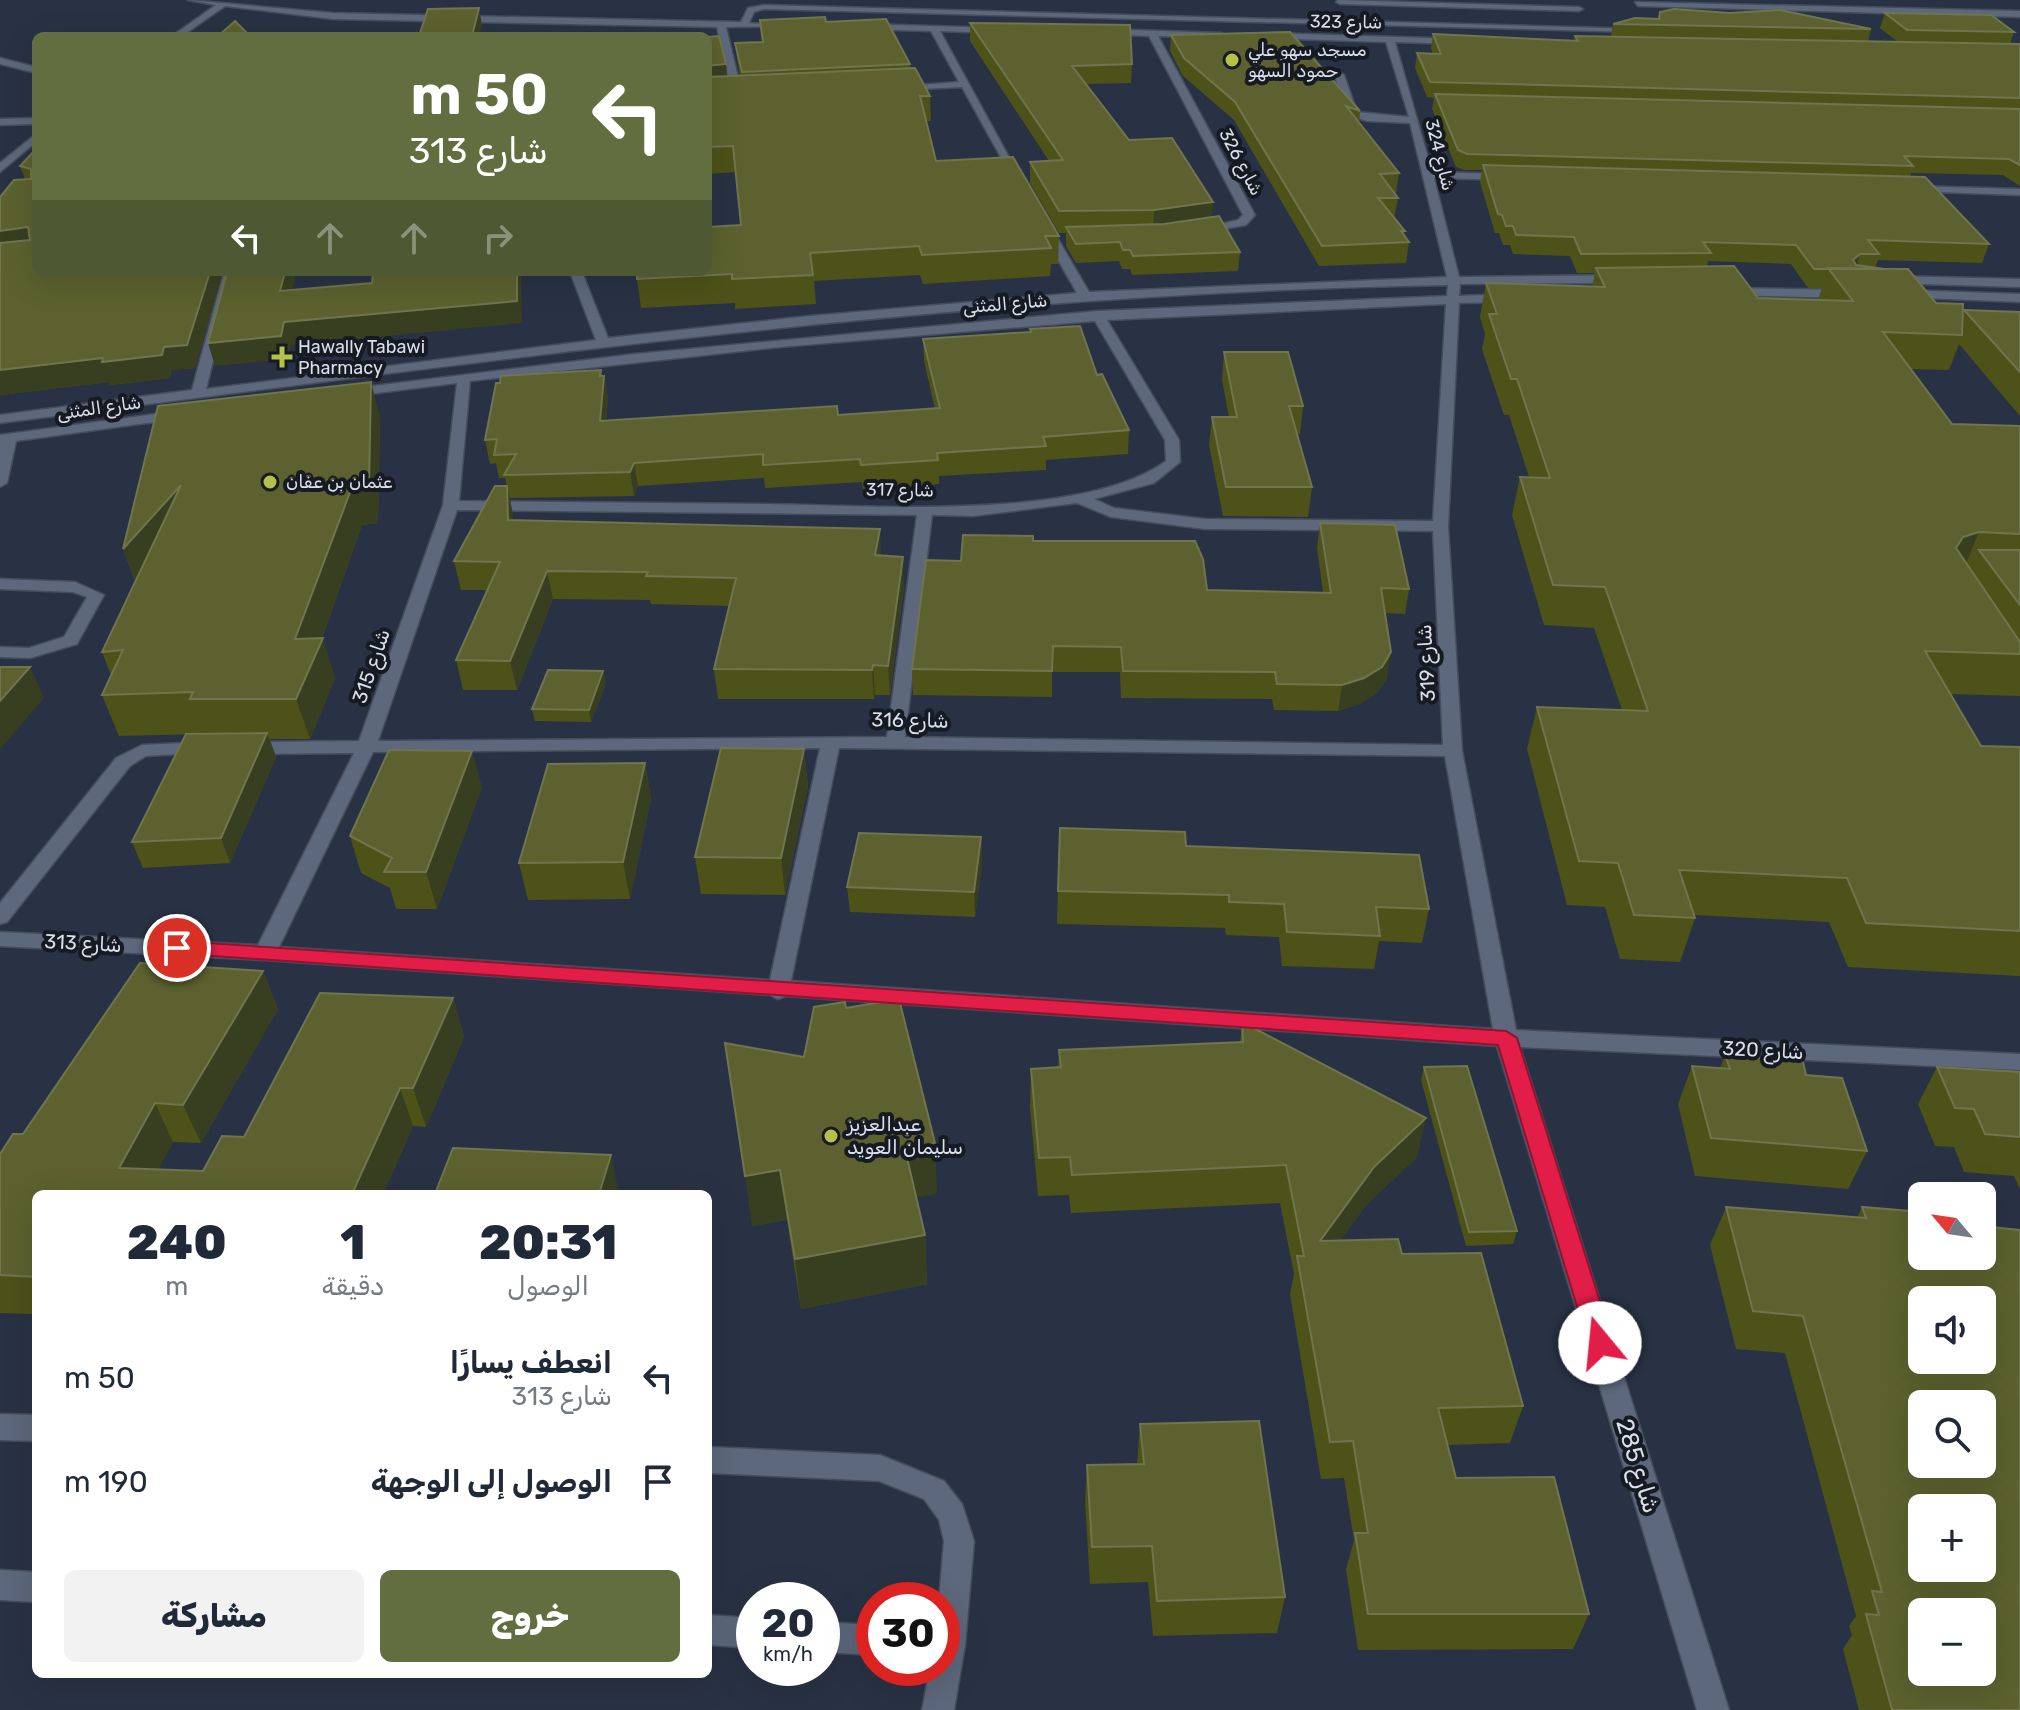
<!DOCTYPE html>
<html lang="ar">
<head>
<meta charset="utf-8">
<style>
  :root { --surface:#fff; --page:#f2f2f3; --text:#1f2937; --muted:#747a83; --accent:#626e3f }
  body { margin:0; font-family:Rubik,Vazirmatn,sans-serif; background:var(--page); color:var(--text); direction:rtl; height:100vh; display:flex; flex-direction:column; font-size:30px; white-space:nowrap }
  * { box-sizing:border-box; margin:0 }
  p { font-size:26px; color:var(--muted) }
  .icon { flex:none; width:44px; height:44px; fill:none; stroke:currentColor; stroke-width:2; stroke-linecap:round; stroke-linejoin:round }
  .map { position:relative; flex:1; overflow:hidden; direction:ltr }
  .panel { position:absolute; left:32px; top:1190px; width:680px; height:488px; display:flex; flex-direction:column; background:var(--surface); border-radius:12px; box-shadow:0 8px 32px #0002; direction:rtl }
  .panel>* { flex:none }
  .hud { position:absolute; left:32px; top:32px; width:680px; height:244px; border-radius:12px; box-shadow:0 8px 32px #0002; direction:rtl; background:#626e3f; color:#fff; overflow:hidden }
  .needle { width:52px; rotate:299deg }
  .tools { position:absolute; left:1908px; top:1182px; display:grid; gap:16px }
  .tools a { display:grid; place-items:center; width:88px; height:88px; border-radius:12px; background:var(--surface); box-shadow:0 8px 32px #0002; font-size:40px }
  .speed { position:absolute; left:736px; top:1582px; display:flex; gap:16px; font-size:40px; font-weight:700; text-align:center }
  .speed>* { display:grid; place-content:center; width:104px; height:104px; border-radius:50%; background:var(--surface); box-shadow:0 8px 32px #0002; line-height:1 }
  .speed small { font-size:20px; font-weight:400 }
  .speed .limit { border:12px solid #d22; background:#fff; color:#111 }
  .pin { position:absolute; display:grid; place-items:center; width:68px; height:68px; color:#fff; margin:-34px; border:4px solid #fff; border-radius:50%; box-shadow:0 2px 8px #0007 }
  .me { position:absolute; width:88px; margin:-44px; rotate:343deg; stroke-linejoin:round; filter:drop-shadow(0 0 6px #0008) }
  .turn { display:flex; align-items:center; gap:28px; height:168px; padding:0 32px; font-size:36px }
  .turn .icon { width:104px; height:104px; stroke-width:2.5 }
  .turn b { display:block; font-size:56px; line-height:68px }
  .lanes { display:flex; align-items:center; height:76px; padding:0 32px; background:#0003; justify-content:center; gap:40px; direction:ltr }
  .lanes .off { opacity:.35 }
  .eta { display:flex; justify-content:space-evenly; align-items:center; height:136px; text-align:center }
  .eta b { font-size:48px; font-weight:800; line-height:56px }
  .action { display:flex; gap:16px; margin-top:auto; padding:16px 32px }
  .action a { flex:1; height:92px; border-radius:12px; background:var(--accent); color:#fff; font-size:32px; font-weight:800; line-height:92px; text-align:center }
  .action a+a { background:var(--page); color:var(--text) }
  ul { padding:0; list-style:none }
  li { display:flex; align-items:center; gap:24px; height:104px; padding:0 32px }
  li div { flex:1 }
  li b { display:block; font-size:30px }
  li em { font-style:normal }
  .map>svg:first-child { display:block }
  .lines { fill:none; stroke-linecap:round; stroke-linejoin:round }
  .minor-casing { stroke:#454d5c; stroke-width:3 }
  .minor { fill:#5d687c; fill-rule:evenodd }
  .wall { fill:#4d5219; fill-rule:evenodd }
  .shaded-wall { fill:#383f21 }
  .building { fill:#5c612f; stroke:#6f754d; stroke-width:2; fill-rule:evenodd }
  .route { fill:#e11d48; stroke:#92132f; stroke-width:2 }
  .poi-dot { fill:#b5c249; stroke:#161a22; stroke-width:3 }
  .labels { text-anchor:middle; stroke-width:8; stroke-linejoin:round; paint-order:stroke }
  .far-street-label { font-size:18px; fill:#d9dfeb; stroke:#161a22 }
  .far-poi-label { font-size:18px; fill:#d9dfeb; stroke:#161a22; text-anchor:start }
  .street-label { font-size:20px; fill:#d9dfeb; stroke:#161a22 }
  .poi-label { font-size:20px; fill:#d9dfeb; stroke:#161a22; text-anchor:start }
  .near-street-label { font-size:24px; fill:#d9dfeb; stroke:#161a22 }
</style>
</head>
<body>
<div class="map">
<svg width="2020" height="1710" viewBox="0 0 2020 1710">
  <rect width="100%" height="100%" fill="#293244"/>
  <g class="lines">
    <g class="minor-casing">
      <path id="minor" d="M188,0L333,13L741,22L748,8L764,5L1641,29L1637,32L764,9L754,12L749,23L791,26L726,27L742,94L737,97L732,94L717,27L333,19L225,6L182,36H172L216,5Z
        M1338,0L1579,7L1583,9L1579,11L1340,4L1336,2Z
        M1635,2L2020,11V17L1638,6Z
        M863,24L998,28L995,33L940,31L1023,183L1014,181L962,87L900,90L895,87L959,82L931,31L860,29Z
        M1103,29L1222,33L1219,38L1158,36L1255,215L1246,225L1195,234V230L1238,220L1243,215L1149,36L1100,34Z
        M1267,33L1462,39L1459,44L1395,42L1432,172L1509,174L1514,177L1509,180L1434,178L1459,277L1620,275L1626,279L1620,283L1460,284L1459,296L1508,294L1514,298L1508,302L1459,303L1448,526L1462,751L1516,1030L2020,1054V1070L1520,1047L1729,1710H1697L1497,1046L786,996L778,999L770,995L265,960L0,946V932L258,945L354,753L245,754L236,748L245,742L359,741L443,505L457,383L345,397L338,393L340,390L635,354L1098,311L1447,296L1448,285C962,293 481,362 0,423V415L192,390L224,272H236L206,389L596,340L570,272H582L608,338L810,316L1077,293L1039,227L1045,224L1051,227L1089,292L1447,277L1410,123L1367,121L1350,116L1334,75L1339,72L1344,75L1357,112L1409,117L1386,42L1264,38ZM1446,304L1433,521L1205,519L1114,508L1094,499L1154,483L1180,462L1179,440L1107,320ZM1095,321L1165,440L1166,461C1083,522 865,505 762,504C661,503 560,502 459,501L470,381L780,347ZM1077,503L1111,517L1205,529L1433,531L1443,745L905,737L932,515L973,516ZM457,510L917,515L887,737L378,741ZM820,748L770,980L279,947L373,752ZM839,748L1445,756L1493,1029L791,981Z
        M0,58L36,67V73L0,64Z
        M36,118V124L0,125V119Z
        M36,134V142L0,172V163Z
        M1913,186L2020,189V195L1909,191V187Z
        M1892,276L2020,279V287L1888,283L1886,280Z
        M1728,288L1848,290L1854,294L1848,298L1724,295V289Z
        M1904,290L2020,294V302L1900,297V291Z
        M178,411L183,412V418L16,441L7,483L0,487V435Z
        M0,579L75,582L104,595L77,644L30,658L0,657V647L29,648L64,637L87,597L73,592L0,589Z
        M205,742L214,748L212,752L146,756L130,766L7,922L0,924V903L116,758L142,745Z
        M0,1414L36,1415V1441L0,1440Z
        M708,1447L880,1455L944,1481L962,1504L974,1541L965,1645L954,1710H922L930,1668H942V1600H939L944,1541L939,1520L924,1499L879,1481L708,1473Z
        M0,1570L36,1572V1602L0,1600Z
        M708,1615L754,1618V1648L708,1645Z
        M822,1622L874,1625V1655L822,1652Z"/>
    </g>
    <use href="#minor" class="minor"/>
  </g>
  <path class="wall" d="M1885,13L2014,32L2010,44H2020V186L2003,175L1911,173L1910,177L1989,244L1982,263L1878,260L1875,268L1936,303L1963,315L1964,310L2020,312V416L1959,344L1949,370L1910,369L1952,424L2020,426V696L1950,694L1981,746L2020,747V976L1848,967L1829,922L1694,915L1695,918L1680,962L1620,959L1605,907L1567,905L1527,749L1537,707L1622,710L1594,628L1544,625L1512,515L1520,477H1529L1509,415H1504L1482,349L1485,334L1480,317L1486,283L1592,286L1595,273H1577L1570,256L1513,254L1510,245H1503L1499,233H1495L1480,182L1482,170H1464L1456,167L1432,109L1434,98L1427,97L1415,68L1417,53L1433,54L1431,48L1433,34L1574,40L1575,36H1611L1613,24L1871,29L1868,41L1898,42L1880,28ZM1708,261L1791,264L1808,288H1822L1818,300L1758,298L1707,267Z
    M760,20L826,22L910,64V68L930,96L931,121H926L936,161L1059,236L1058,264H1051L1050,276L923,284L920,275L814,281L816,304L735,309V303L641,308L637,279L741,225L735,172L708,174V37L726,64L727,76L740,75L737,59L735,43L762,42Z
    M970,23L1132,64L1131,83L1086,84L1129,140L1212,217L1240,252L1238,271L1132,275L1130,269H1122L1119,261L1076,263L1066,246V233H1059L1030,183V162L1049,161L970,41Z
    M1171,35L1360,111L1359,123L1399,173L1396,193H1394L1398,198L1394,218L1405,231L1404,236L1409,242L1406,263L1319,266L1234,120L1183,76L1170,51Z
    M36,149V272H223L195,368L171,370L170,378L110,385L109,382L0,395V197L14,180L25,179L20,166Z
    M1030,329L1097,375L1129,430L1128,454L1046,460V470L939,476V484L863,489L862,482L765,488L764,478L638,486L634,496L510,498L513,520L881,555L904,585L890,695H875L874,699H718L714,669L730,606L651,604L650,600L553,599L517,690H463L456,660L488,590H461L454,561L507,486L505,478H499L496,463L490,464L485,440L602,376H604L608,398L606,420L838,415L935,409L924,361L923,339L1030,332Z
    M1224,352L1303,406L1300,434H1297L1312,487L1308,517L1223,516L1209,445L1212,417H1229L1222,380Z
    M380,417L378,523L362,525L322,638L335,678L310,739H270L276,757L230,863L143,868L132,842L202,734L119,736L102,695L111,675L102,652L135,581L123,549Z
    M1320,523L1409,589L1405,614L1385,613L1387,678L1377,693L1360,704L1338,711L1274,710L1272,699L1121,698L1120,672H1052V697L913,695L912,669L961,561L1033,541L1207,590L1323,592L1317,548Z
    M603,671L606,683L591,722L535,721L532,709Z
    M804,749L808,786L785,895L701,894L695,857Z
    M645,763L651,799L630,899L528,900L519,863Z
    M482,787L437,909H396L390,888L361,873L350,836Z
    M981,837L982,863L975,917L850,912L847,887Z
    M1186,846L1429,909L1422,943L1379,941L1374,969L1282,966L1279,937L1226,935L1225,928L1057,924L1058,891Z
    M263,971L278,1009L201,1143L173,1142L158,1169L203,1171L244,1137L453,998L464,1037L426,1127L413,1126L383,1194H36V1314L0,1313V1154L23,1134Z
    M846,1008L937,1193L916,1197L925,1235L927,1284L801,1309L787,1220L752,1226L804,1057Z
    M1242,1022L1417,1157L1366,1205L1340,1241L1402,1254L1523,1406L1510,1443L1447,1445L1456,1478L1589,1614L1573,1649L1358,1650L1346,1569L1354,1540L1344,1478L1321,1479L1290,1294L1294,1274L1280,1203L1071,1213L1069,1195L1038,1196L1030,1107L1031,1069L1058,1068L1059,1050L1240,1043Z
    M1725,1055L1806,1075L1867,1151L1848,1189L1695,1176L1678,1104L1692,1066L1720,1068Z
    M1424,1067L1517,1231L1513,1244L1466,1246L1421,1080Z
    M1937,1067L2020,1072V1189L2014,1176L1964,1172L1954,1147L1935,1146L1918,1104Z
    M1726,1207L1857,1218L1862,1207L1922,1256L2020,1710H1859L1843,1649L1852,1635L1849,1626L1856,1616L1785,1353L1736,1349L1710,1245Z
    M1140,1424L1285,1597L1277,1633L1153,1636L1148,1582L1090,1584L1085,1502L1087,1465L1137,1464Z"/>
  <path class="shaded-wall" d="M479,8L482,25L479,36H472Z
    M726,64L728,88L708,90V66Z
    M1213,202L1211,223L1153,231L1154,210Z
    M28,227L36,248L0,254V231Z
    M1860,254L1856,269L1853,260Z
    M210,272H223L195,368L171,370L170,378L110,385L109,382L0,395V370Z
    M285,272H297L286,314L280,291Z
    M517,272H521L522,323L291,345L288,359L215,366L208,343L284,322Z
    M601,370L603,386L604,376L608,398L604,444L600,421Z
    M371,382L380,417L378,523L362,525L316,654L323,638L335,678L310,739L296,699L295,639Z
    M634,463L638,486L634,496L630,472Z
    M181,485L138,587L123,549Z
    M507,486L513,514L514,548L508,520Z
    M880,529L881,557L875,555Z
    M1979,532L1963,571L1956,548L1963,537Z
    M903,557L904,585L890,695L888,666Z
    M547,571L553,599L517,690L510,661Z
    M1391,652L1387,678L1377,693L1360,704L1338,711L1342,685Z
    M873,665L875,695L874,699L872,670Z
    M30,667L44,698L0,749V701Z
    M603,671L606,683L591,722L589,710Z
    M267,733L276,757L230,863L221,838Z
    M804,749L808,786L785,895L781,858Z
    M472,751L482,787L437,909L426,872Z
    M645,763L651,799L630,899L623,862Z
    M981,837L982,863L975,917L974,892Z
    M263,971L278,1009L201,1143L183,1105Z
    M453,998L464,1037L426,1127L413,1088Z
    M400,1088L413,1126L383,1194H352Z
    M155,1103L173,1142L145,1194L119,1168Z
    M1426,1118L1417,1157L1366,1205L1313,1279L1320,1241L1374,1167Z
    M935,1143L937,1193L908,1199L905,1149Z
    M611,1155L619,1194H599Z
    M780,1170L787,1220L752,1226L745,1176Z
    M925,1235L927,1284L801,1309L795,1259Z"/>
  <path class="building" d="M479,8L472,36H419L428,9Z
    M1674,9L1730,13L1780,10L1871,29L1613,24L1635,18L1659,19L1660,12Z
    M1885,13L1991,15L2014,32L1907,30Z
    M825,17L826,22L886,19L910,64L742,72L735,43L763,42L760,20Z
    M235,21L250,36H218Z
    M970,23L1130,25L1132,64L1072,66L1129,140L1172,138L1213,202L1154,210L1059,211L1030,162L1063,160Z
    M1290,32L1360,111L1346,106L1399,173L1380,174L1398,198H1378L1405,231H1401L1409,242L1322,246L1235,102L1184,58L1171,35Z
    M1433,34L1578,41L1575,36L2020,44V98L1430,82L1417,53L1441,54Z
    M719,36L726,64L708,66V37Z
    M915,68L930,96H920L936,161L1013,157L1059,236H1045L1051,248L922,255L919,246L810,253L813,275L732,279V274L637,279V272H708V227L741,225L733,146L708,147V77Z
    M1435,94L2020,109V165L2009,159L1904,156L1913,166L1467,154L1458,150Z
    M36,149V272H210L187,345L164,347L162,355L102,362L103,358L0,370V243L30,240L28,227L0,231V197L14,180L31,179V169L20,166Z
    M1483,165L1925,177L1989,244L1868,240L1879,254H1860L1853,260L1856,265L1885,269H1814L1796,245L1703,242L1711,253L1581,254L1574,237L1516,235L1513,226H1506L1502,215L1498,214Z
    M1219,216L1240,252L1133,256L1130,250H1123L1120,242L1076,244L1066,227L1164,224Z
    M1734,266L1758,298L1853,301L1828,268L1908,269L1936,303L1963,304L1962,335L1883,332L1952,424L2020,426V534L1979,532L1963,537L1956,548L2020,642V654L1925,651L1981,746L2020,747V931L1866,923L1847,878L1679,870L1695,918L1634,915L1618,863L1579,861L1537,707L1648,711L1605,587L1553,585L1520,477L1550,478L1517,379H1511L1489,314H1497L1486,283L1605,287L1596,268Z
    M227,272H285L280,291L372,283L373,272H517V301L284,322L281,336L208,343Z
    M1964,310L2020,312V372Z
    M1080,326L1097,375L1102,374L1129,430L1043,437L1046,446L937,453L938,460L861,465L860,459L763,465V454L634,463L630,472L504,475L516,454L494,455L497,439L485,440L496,383H500L501,376L601,370L600,376H604L600,421L837,406L838,415L940,408L923,339L1031,332L1030,329Z
    M1224,352H1288L1303,406H1289L1312,487H1226L1212,417H1237Z
    M371,382L369,485L352,487L295,639L323,638L296,699H190L193,692L102,695L123,650L102,652L181,485L123,549L158,406Z
    M495,486H507L508,520L880,529L875,555L903,557L888,666L873,665L872,670L714,669L736,578L646,576L648,572L547,571L510,661L456,660L500,562L454,561Z
    M1320,523L1395,525L1409,589L1381,588L1391,652L1382,667L1364,678L1342,685L1277,684L1275,672L1123,671L1121,647L1053,646L1052,671L912,669L926,560L961,561L963,535L1033,536V541H1195L1203,559L1207,590L1331,593Z
    M1979,550H2020V605Z
    M0,667H30L0,701Z
    M548,670L603,671L589,710L532,709Z
    M267,733L221,838L132,842L186,734Z
    M721,748L804,749L781,858L695,857Z
    M389,750L472,751L426,872H384L392,858L350,836Z
    M645,763L623,862L519,863L548,764Z
    M1060,828L1185,832L1186,846L1419,855L1429,909L1376,907L1380,936L1287,932L1284,904L1229,902V895L1058,891Z
    M859,833L981,837L974,892L847,887Z
    M140,963L263,971L183,1105L155,1103L119,1168L203,1171L222,1136L244,1137L320,993L453,998L413,1088H400L352,1194H36V1277L0,1275V1154L13,1134H23Z
    M899,999L935,1143L905,1149L925,1235L795,1259L780,1170L745,1176L725,1043L804,1057L814,1007L845,1002L846,1008Z
    M1242,1022L1426,1118L1374,1167L1320,1241L1398,1239L1402,1254L1481,1253L1523,1406L1438,1408L1456,1478L1554,1477L1589,1614H1368L1355,1533H1368L1353,1441L1330,1442L1297,1256H1304L1286,1165L1072,1175L1070,1157L1039,1158L1031,1069L1061,1067L1059,1050L1243,1042Z
    M1725,1055L1803,1062L1806,1075L1842,1078L1867,1151L1711,1138L1692,1066L1730,1069Z
    M1467,1066L1517,1231L1469,1232L1424,1067Z
    M1937,1067L2020,1072V1137L1985,1134L1974,1109L1955,1108Z
    M453,1148L611,1155L599,1194H435Z
    M1726,1207L1866,1218L1862,1207L1922,1212V1256H1982V1226L2020,1230V1710H1892L1866,1614L1879,1615L1872,1591L1882,1592L1803,1316L1753,1311ZM1922,1300H1982V1360H1922ZM1922,1404H1982V1464H1922ZM1922,1508H1982V1568H1922ZM1922,1612H1982V1672H1922Z
    M1259,1421L1285,1597L1157,1601L1152,1546L1092,1547L1087,1465L1144,1464L1140,1424Z"/>
  <path class="route" d="M177,941L1506,1031L1517,1038L1613,1343L1609,1351L1600,1354L1592,1351L1588,1343L1498,1045L170,953L167,948Z"/>
  <g class="poi-dot">
    <circle cx="1232" cy="60" r="8"/>
    <path d="M278 345h8v8h8v8h-8v8h-8v-8h-8v-8h8z"/>
    <circle cx="270" cy="482" r="8"/>
    <circle cx="831" cy="1136" r="8"/>
  </g>
  <g class="labels">
    <g class="far-street-label">
      <text transform="translate(1346 22) rotate(1)" y="6">شارع 323</text>
      <text transform="translate(1440 155) rotate(76)" y="6">شارع 324</text>
      <text transform="translate(1241 162) rotate(62)" y="6">شارع 326</text>
      <text transform="translate(1005 304) rotate(-5)" y="6">شارع المثنى</text>
      <text transform="translate(99 408) rotate(-8)" y="6">شارع المثنى</text>
      <text transform="translate(900 490) rotate(1)" y="6">شارع 317</text>
    </g>
    <g class="far-poi-label">
      <text x="1248" y="56">مسجد سهو علي<tspan x="1248" dy="21">حمود السهو</tspan></text>
      <text x="298" y="353">Hawally Tabawi<tspan x="298" dy="21">Pharmacy</tspan></text>
      <text x="286" y="488">عثمان بن عفان</text>
    </g>
    <g class="street-label">
      <text transform="translate(1426 663) rotate(-93)" y="7">شارع 319</text>
      <text transform="translate(371 666) rotate(-71)" y="7">شارع 315</text>
      <text transform="translate(910 720) rotate(1)" y="7">شارع 316</text>
      <text transform="translate(83 943) rotate(3)" y="7">شارع 313</text>
      <text transform="translate(1763 1050) rotate(3)" y="7">شارع 320</text>
    </g>
    <g class="poi-label">
      <text x="847" y="1131">عبدالعزيز<tspan x="847" dy="23">سليمان العويد</tspan></text>
    </g>
    <g class="near-street-label">
      <text transform="translate(1638 1466) rotate(73)" y="8">شارع 285</text>
    </g>
  </g>
</svg>
<div class="tools">
<a><svg class="needle" viewBox="-14 -14 28 28"><path d="M0-13l5 13h-10z" fill="#e53935"/><path d="M0 13l5-13h-10z" fill="#747a83"/></svg></a>
<a><svg class="icon" aria-label="sound" viewBox="0 0 24 24"><path d="M4 9h4l5-4v14l-5-4H4zM17 9q2 3 0 6"/></svg></a>
<a><svg class="icon" aria-label="search" viewBox="0 0 24 24"><circle cx="10" cy="10" r="6"/><path d="M15 15l6 6"/></svg></a>
<a>+</a>
<a>−</a>
</div>
<div class="speed"><div>20<small>km/h</small></div><div class="limit">30</div></div>
<div class="pin" style="left:177px;top:948px;background:#d93025"><svg class="icon" aria-label="arrive" viewBox="0 0 24 24"><path d="M6 21V4h12l-3 4 3 4H6"/></svg></div>
<svg class="me" style="left:1600px;top:1343px" viewBox="-20 -20 40 40"><circle r="19" fill="#fff"/><path d="M0-13L10 11 0 6-10 11z" fill="#e11d48"/></svg>
<div class="hud">
<div class="turn"><svg class="icon" aria-label="left" viewBox="0 0 24 24"><path d="M17 20v-9H6M10 6l-5 5 5 5"/></svg><div><b>50 m</b>شارع 313</div></div>
<div class="lanes"><svg class="icon" aria-label="left" viewBox="0 0 24 24"><path d="M17 20v-9H6M10 6l-5 5 5 5"/></svg><svg class="icon off" aria-label="ahead" viewBox="0 0 24 24"><path d="M12 20V5M6 11l6-6 6 6"/></svg><svg class="icon off" aria-label="ahead" viewBox="0 0 24 24"><path d="M12 20V5M6 11l6-6 6 6"/></svg><svg class="icon off" aria-label="right" viewBox="0 0 24 24"><path d="M7 20v-9h11M14 6l5 5-5 5"/></svg></div>
</div>
<section class="panel">
<div class="eta">
<div><b>20:31</b><p>الوصول</p></div>
<div><b>1</b><p>دقيقة</p></div>
<div><b>240</b><p>m</p></div>
</div>
<ul>
<li><svg class="icon" aria-label="left" viewBox="0 0 24 24"><path d="M17 20v-9H6M10 6l-5 5 5 5"/></svg><div><b>انعطف يسارًا</b><p>شارع 313</p></div><em>50 m</em></li>
<li><svg class="icon" aria-label="arrive" viewBox="0 0 24 24"><path d="M6 21V4h12l-3 4 3 4H6"/></svg><div><b>الوصول إلى الوجهة</b></div><em>190 m</em></li>
</ul>
<div class="action"><a>خروج</a><a>مشاركة</a></div>
</section>
</div>
</body>
</html>
